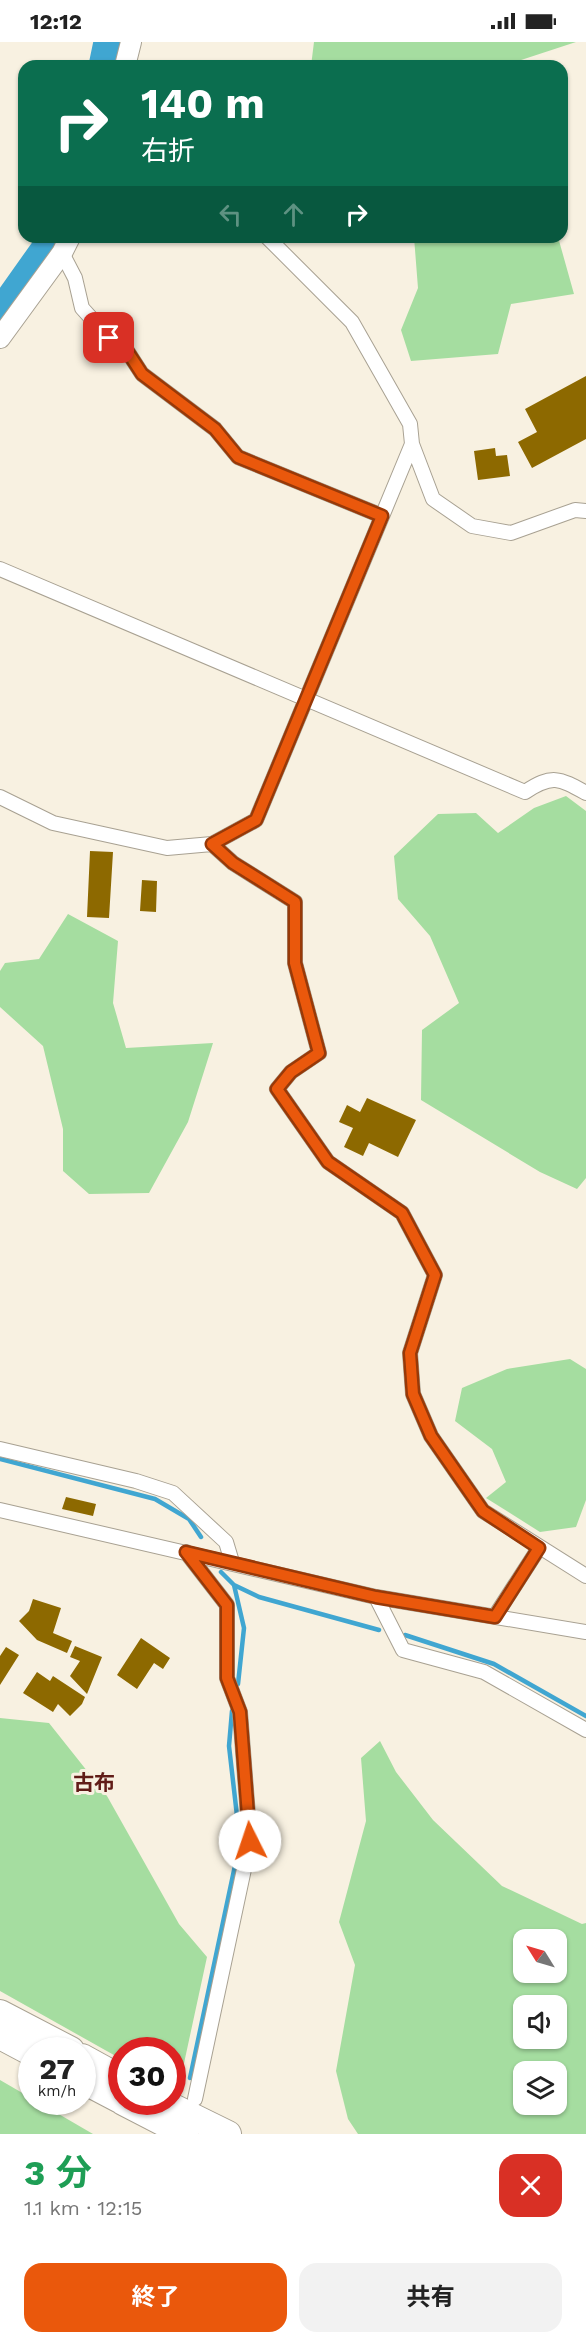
<!DOCTYPE html>
<html lang="ja">
<head>
<meta charset="utf-8">
<style>
  :root { --surface:#fff; --page:#f2f2f2; --text:#222; --muted:#767676; --accent:#ea580c }
  body { margin:0; font-family:"Work Sans","Noto Sans JP",sans-serif; background:var(--page); color:var(--text); height:100vh; display:flex; flex-direction:column; font-size:22px; white-space:nowrap }
  * { box-sizing:border-box; margin:0 }
  p { font-size:20px; color:var(--muted) }
  .icon { flex:none; width:33px; height:33px; fill:none; stroke:currentColor; stroke-width:2; stroke-linecap:round; stroke-linejoin:round }
  .map { position:relative; height:2092px; overflow:hidden }
  .details { display:flex; flex-direction:column; background:var(--surface); flex:1 }
  .details>* { flex:none }
  .guide { position:absolute; left:18px; top:18px; width:550px; height:183px; border-radius:18px; box-shadow:0 2px 4px #0004; background:#0b6e4f; color:#fff; overflow:hidden }
  .needle { width:39px; rotate:307deg }
  .tools { position:absolute; left:513px; top:1887px; display:grid; gap:12px }
  .tools a { display:grid; place-items:center; width:54px; height:54px; border-radius:12px; background:var(--surface); box-shadow:0 2px 4px #0004; font-size:30px }
  .speed { position:absolute; left:18px; top:1995px; display:flex; gap:12px; font-size:30px; font-weight:700; text-align:center }
  .speed>* { display:grid; place-content:center; width:78px; height:78px; border-radius:50%; background:var(--surface); box-shadow:0 2px 4px #0004; line-height:1 }
  .speed small { font-size:15px; font-weight:400 }
  .speed .limit { border:9px solid #d22; background:#fff; color:#111 }
  .pin { position:absolute; display:grid; place-items:center; width:51px; height:51px; color:#fff; margin:-26px; border-radius:12px; box-shadow:0 3px 9px #0006 }
  .me { position:absolute; width:66px; margin:-33px; rotate:356deg; stroke-linejoin:round; filter:drop-shadow(0 0 4px #0008) }
  .turn { display:flex; align-items:center; gap:21px; height:126px; padding:0 24px; font-size:27px }
  .turn .icon { width:78px; height:78px; stroke-width:2.5 }
  .turn b { display:block; font-size:42px; line-height:51px }
  .lanes { display:flex; align-items:center; height:57px; padding:0 24px; background:#0003; justify-content:center; gap:30px; direction:ltr }
  .lanes .off { opacity:.35 }
  .round { display:grid; place-items:center; flex:none; width:63px; height:63px; border-radius:18px; background:var(--page) }
  .summary { display:flex; align-items:center; justify-content:space-between; height:102px; padding:0 24px }
  h1 { font-size:36px; font-weight:700; line-height:45px; color:#1e9e55 }
  .primary-button { display:flex; gap:12px; margin-top:auto; padding:12px 24px }
  .primary-button a { flex:1; height:69px; border-radius:18px; background:var(--accent); color:#fff; font-size:24px; font-weight:700; line-height:69px; text-align:center }
  .primary-button a+a { background:var(--page); color:var(--text) }
  .status { display:flex; justify-content:space-between; align-items:center; height:42px; padding:0 30px; background:var(--surface); direction:ltr }
  .status svg { height:16px; fill:currentColor }
  .map>svg:first-child { display:block }
  .green { fill:#a5dda0; fill-rule:evenodd }
  .lines { fill:none; stroke-linecap:round; stroke-linejoin:round }
  .stream { stroke:#40a6d1; stroke-width:4.5 }
  .river { stroke:#40a6d1; stroke-width:27 }
  .building { fill:#8d6900 }
  .street-casing { stroke:#a8a192; stroke-width:16 }
  .secondary-casing { stroke:#a8a192; stroke-width:22 }
  .highway-casing { stroke:#a8a192; stroke-width:28 }
  .street { stroke:#fff; stroke-width:14 }
  .secondary { stroke:#fff; stroke-width:20 }
  .highway { stroke:#fff; stroke-width:26 }
  .route-casing { stroke:#983908; stroke-width:15 }
  .route { stroke:#ea580c; stroke-width:10 }
  .labels { text-anchor:middle; stroke-width:6; stroke-linejoin:round; paint-order:stroke }
  .quarter-label { font-size:21px; font-weight:bold; fill:#611c17; stroke:#f8f1e1 }
</style>
</head>
<body>
<div class="status"><b>12:12</b><svg viewBox="0 0 49 12"><path d="M0 12V9h3v3zM5 12V6h3v6zM10 12V3h3v9zM15 12V0h3v12zM26 1h20v11H26zM47 4h2v5h-2z"/></svg></div>
<div class="map">
<svg width="586" height="2092" viewBox="0 0 586 2092">
  <rect width="100%" height="100%" fill="#f8f1e1"/>
  <path class="green" d="M314,0H576L515,20L514,24H311Z
    M414,195H558L574,252L511,262L498,312L411,319L401,288L418,246Z
    M566,754L586,769V1136L577,1147L540,1130L421,1058L422,988L459,961L430,894L398,857L394,814L438,772L476,771L498,791L534,766Z
    M68,872L118,899L113,961L126,1006L213,1001L188,1080L149,1151L89,1152L63,1129V1087L43,1004L0,965V929L5,921L39,917Z
    M570,1317L586,1327V1458L576,1485L540,1490L486,1456L506,1440L492,1407L455,1379L462,1346L507,1327Z
    M0,1676L49,1681L107,1754L179,1882L207,1915L178,2049L173,2046L172,2008H122L121,2017L0,1949Z
    M380,1699L396,1730L433,1778L502,1844L582,1882L586,1881V2092H358L348,2077L336,2029L355,1923L339,1880L366,1779L361,1716ZM524,1898H556V1930H524ZM524,1964H556V1996H524ZM524,2030H556V2062H524Z
    M0,2038L31,2056L32,2060H38L93,2092H0Z"/>
  <g class="lines">
    <path class="stream" d="M0,1417L155,1457L189,1477L201,1495
      M221,1530L234,1543L259,1555L379,1588
      M234,1543L244,1586L238,1642
      M405,1593L494,1622L586,1674
      M190,2036L240,1800L229,1704L232,1669"/>
    <path class="river" d="M102,24L107,0
      M0,269L44,207L49,195"/>
  </g>
  <path class="building" d="M586,334V397L532,426L518,400L537,390L525,367Z
    M495,406L496,414L507,413L510,434L478,438L474,409Z
    M90,809L113,810L109,876L87,875Z
    M142,838L157,839L156,870L140,869Z
    M367,1056L416,1078L398,1115L369,1101L363,1114L344,1105L353,1086L339,1080L347,1063L360,1070Z
    M66,1455L96,1462L93,1474L62,1467Z
    M33,1557L61,1566L53,1591L72,1599L67,1611L37,1598L19,1579L29,1569Z
    M141,1596L170,1616L163,1627L154,1621L137,1647L117,1633Z
    M75,1604L102,1615L87,1652L70,1634L80,1619L70,1615Z
    M6,1605L19,1613L0,1643V1614Z
    M37,1630L50,1639L53,1634L85,1655L82,1662L70,1674L58,1662L53,1670L23,1651Z"/>
  <g class="lines">
    <g class="street-casing">
      <path id="street" d="M267,195L352,280L410,382L412,402L433,457L472,484L511,491L575,468L586,469
        M62,211L75,236L82,266L109,296L120,298L142,332L215,387L238,415L382,474
        M0,527L525,750C552,732 559,736 586,751
        M0,755L53,781L167,806L212,802L256,778L412,402
        M212,802L233,821L295,860V921L319,1011L291,1030L277,1047L328,1120L402,1171L435,1233L410,1311L413,1352L431,1394L483,1469L586,1534
        M0,1407L136,1439L173,1451L226,1500L232,1520
        M0,1468L376,1555L586,1590
        M186,1510L227,1563V1636L240,1670L250,1799L195,2057
        M376,1555L403,1608L484,1630L586,1688
        M495,1574L539,1506"/>
    </g>
    <g class="secondary-casing">
      <path id="secondary" d="M125,24L131,0
        M0,296L62,211L70,195"/>
    </g>
    <g class="highway-casing">
      <path id="highway" d="M0,1971L71,2008
        M0,1994L32,2011
        M82,2015L122,2037
        M82,2038L122,2059
        M123,2060L185,2092
        M163,2060L228,2092"/>
    </g>
    <use href="#street" class="street"/>
    <use href="#secondary" class="secondary"/>
    <use href="#highway" class="highway"/>
  </g>
  <g class="lines">
    <g class="route-casing">
      <path id="route" d="M109,296L120,298L142,332L215,387L238,415L382,474L256,778L212,802L233,821L295,860V921L319,1011L291,1030L277,1047L328,1120L402,1171L435,1233L410,1311L413,1352L431,1394L483,1469L539,1506L495,1575L376,1555L186,1510L227,1563V1636L240,1670L250,1799"/>
    </g>
    <use href="#route" class="route"/>
  </g>
  <g class="labels">
    <g class="quarter-label">
      <text x="94" y="1748">古布</text>
    </g>
  </g>
</svg>
<div class="tools">
<a><svg class="needle" viewBox="-14 -14 28 28"><path d="M0-13l5 13h-10z" fill="#e53935"/><path d="M0 13l5-13h-10z" fill="#767676"/></svg></a>
<a><svg class="icon" aria-label="sound" viewBox="0 0 24 24"><path d="M4 9h4l5-4v14l-5-4H4zM17 9q2 3 0 6"/></svg></a>
<a><svg class="icon" aria-label="layers" viewBox="0 0 24 24"><path d="M12 4l9 5-9 5-9-5zM3 14l9 5 9-5"/></svg></a>
</div>
<div class="speed"><div>27<small>km/h</small></div><div class="limit">30</div></div>
<div class="pin" style="left:109px;top:296px;background:#d93025"><svg class="icon" aria-label="arrive" viewBox="0 0 24 24"><path d="M6 21V4h12l-3 4 3 4H6"/></svg></div>
<svg class="me" style="left:250px;top:1799px" viewBox="-20 -20 40 40"><circle r="19" fill="#fff"/><path d="M0-13L10 11 0 6-10 11z" fill="#ea580c"/></svg>
<div class="guide">
<div class="turn"><svg class="icon" aria-label="right" viewBox="0 0 24 24"><path d="M7 20v-9h11M14 6l5 5-5 5"/></svg><div><b>140 m</b>右折</div></div>
<div class="lanes"><svg class="icon off" aria-label="left" viewBox="0 0 24 24"><path d="M17 20v-9H6M10 6l-5 5 5 5"/></svg><svg class="icon off" aria-label="ahead" viewBox="0 0 24 24"><path d="M12 20V5M6 11l6-6 6 6"/></svg><svg class="icon" aria-label="right" viewBox="0 0 24 24"><path d="M7 20v-9h11M14 6l5 5-5 5"/></svg></div>
</div>
</div>
<section class="details">
<div class="summary"><div><h1>3 分</h1><p>1.1 km · 12:15</p></div><a class="round" style="background:#d93025;color:#fff"><svg class="icon" aria-label="close" viewBox="0 0 24 24"><path d="M6 6l12 12M18 6L6 18"/></svg></a></div>
<div class="primary-button"><a>終了</a><a>共有</a></div>
</section>
</body>
</html>
